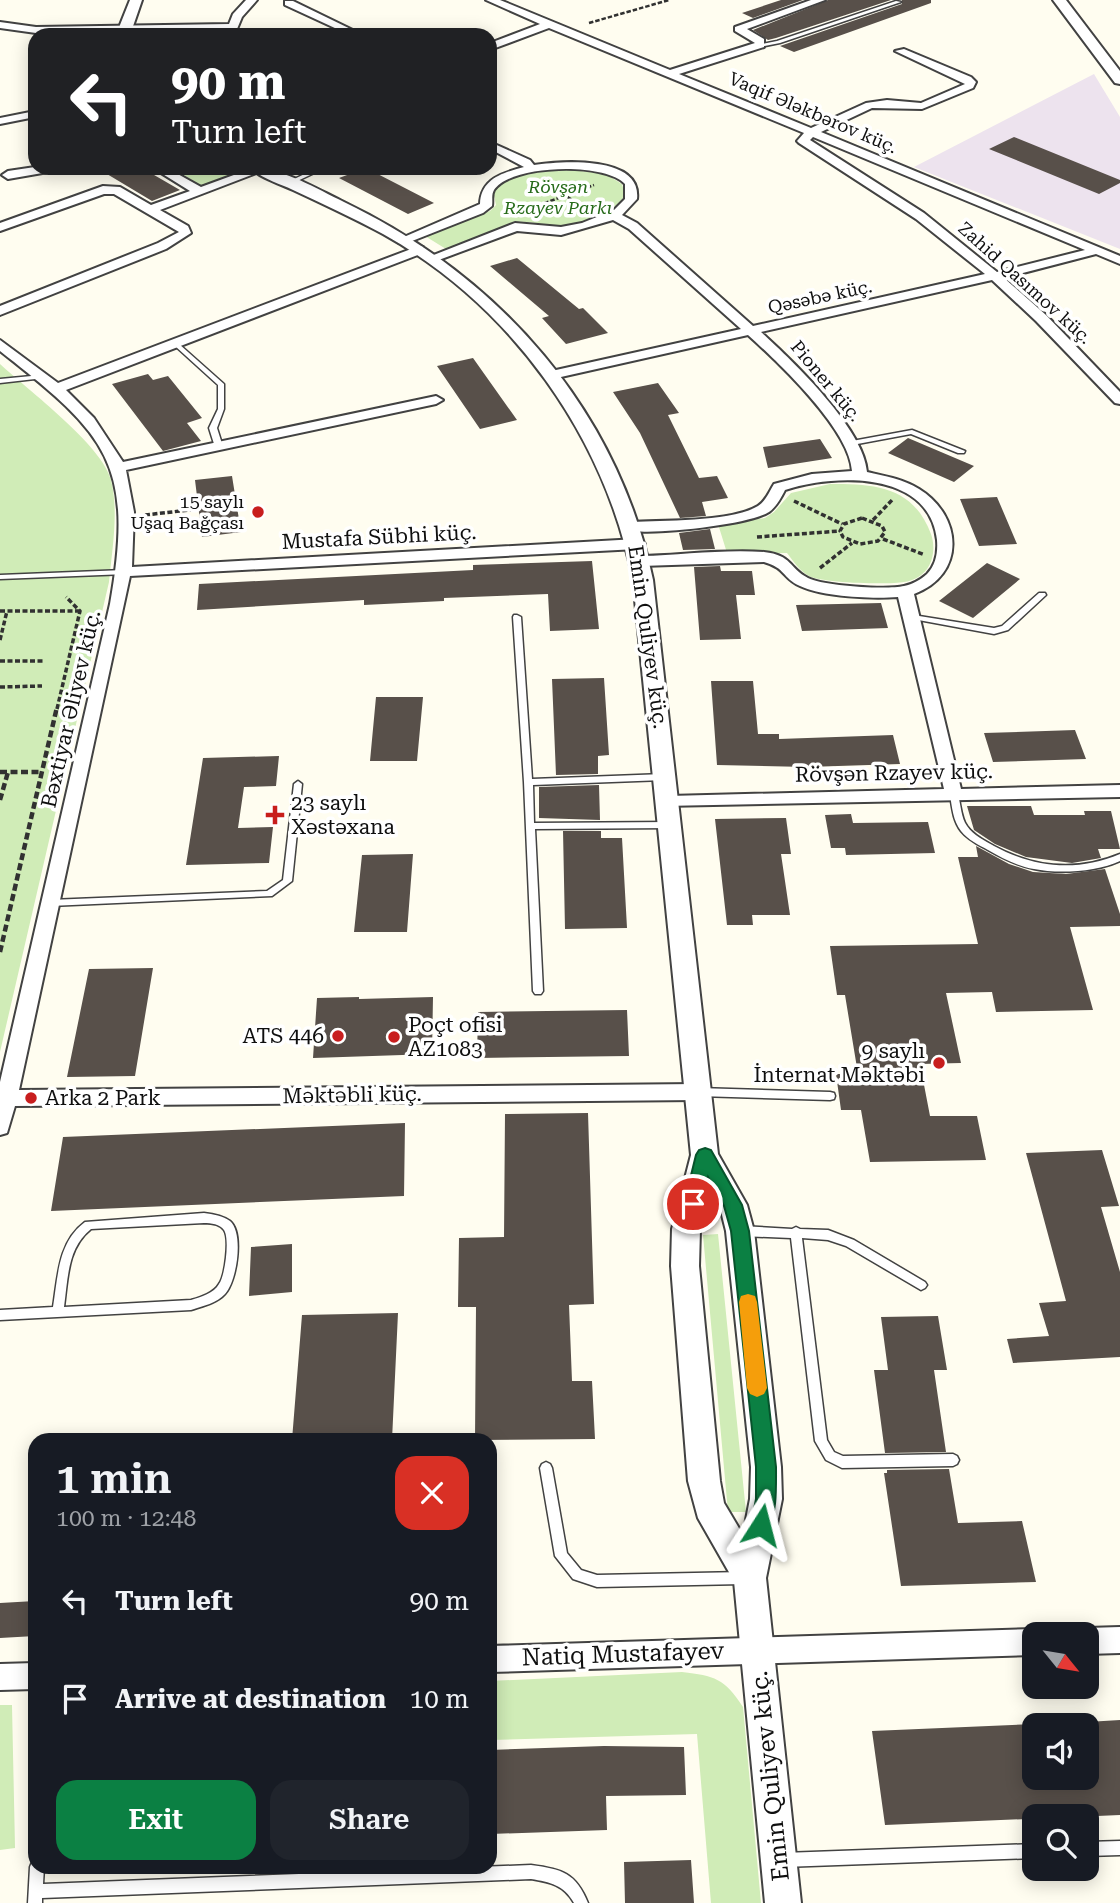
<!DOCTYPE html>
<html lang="en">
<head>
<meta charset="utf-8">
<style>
  :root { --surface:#171b24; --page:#20242c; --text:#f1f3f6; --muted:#9ea1a6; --accent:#0b8043 }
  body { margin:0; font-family:"Roboto Serif",serif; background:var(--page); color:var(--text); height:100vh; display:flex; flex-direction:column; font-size:26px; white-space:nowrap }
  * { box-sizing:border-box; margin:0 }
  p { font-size:23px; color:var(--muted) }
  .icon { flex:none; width:38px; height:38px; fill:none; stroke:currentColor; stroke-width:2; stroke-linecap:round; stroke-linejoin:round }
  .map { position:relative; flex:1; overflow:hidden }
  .side { position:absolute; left:28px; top:1433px; width:469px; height:441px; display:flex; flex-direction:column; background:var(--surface); border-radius:21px; box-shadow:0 4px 18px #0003 }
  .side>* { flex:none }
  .hud { position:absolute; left:28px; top:28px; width:469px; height:147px; border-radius:21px; box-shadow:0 4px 18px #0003; background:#202124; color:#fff; overflow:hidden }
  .needle { width:46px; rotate:120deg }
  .tools { position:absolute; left:1022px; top:1622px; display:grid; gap:14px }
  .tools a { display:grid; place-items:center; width:77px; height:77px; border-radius:14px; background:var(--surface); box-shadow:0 4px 18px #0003; font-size:35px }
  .pin { position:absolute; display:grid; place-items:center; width:60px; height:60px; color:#fff; margin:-30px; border:4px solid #fff; border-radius:50%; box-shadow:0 2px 7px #0007 }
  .me { position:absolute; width:77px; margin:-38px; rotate:9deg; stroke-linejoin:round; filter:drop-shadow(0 0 5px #0008) }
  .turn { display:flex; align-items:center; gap:24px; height:147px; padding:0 28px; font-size:32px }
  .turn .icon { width:91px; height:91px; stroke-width:2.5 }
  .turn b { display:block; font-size:49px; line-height:60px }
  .round { display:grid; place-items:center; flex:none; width:74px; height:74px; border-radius:21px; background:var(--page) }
  .overview { display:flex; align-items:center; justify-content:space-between; height:119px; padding:0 28px }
  h1 { font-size:42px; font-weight:600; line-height:52px }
  .primary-button { display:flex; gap:14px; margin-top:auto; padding:14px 28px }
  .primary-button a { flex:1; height:80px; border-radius:21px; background:var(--accent); color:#fff; font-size:28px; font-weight:600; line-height:80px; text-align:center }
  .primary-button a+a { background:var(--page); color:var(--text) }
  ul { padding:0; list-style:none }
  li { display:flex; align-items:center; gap:21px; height:98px; padding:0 28px }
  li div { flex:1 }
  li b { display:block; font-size:26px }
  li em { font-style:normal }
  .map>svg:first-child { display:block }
  .industrial { fill:#ede3ee }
  .green { fill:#d0ecb7 }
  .building { fill:#58504a }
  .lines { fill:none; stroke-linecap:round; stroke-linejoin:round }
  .service-casing { stroke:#424242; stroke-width:3 }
  .minor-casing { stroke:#424242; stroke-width:4 }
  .tertiary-casing { stroke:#424242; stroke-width:4 }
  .path-far2 { stroke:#313131; stroke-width:2.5; stroke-dasharray:4.5 2; stroke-linecap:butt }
  .path-far1 { stroke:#313131; stroke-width:3.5; stroke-dasharray:5 2.5; stroke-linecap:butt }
  .path { stroke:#313131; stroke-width:4.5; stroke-dasharray:7 3.5; stroke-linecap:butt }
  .service { fill:#fff; fill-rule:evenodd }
  .minor { fill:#fff; fill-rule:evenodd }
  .tertiary { fill:#fff; fill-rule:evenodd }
  .route { fill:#0b8043; stroke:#07532c; stroke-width:2 }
  .slow { fill:#f59e0b }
  .poi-dot { fill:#c81e1e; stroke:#fff; stroke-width:2.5 }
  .labels { text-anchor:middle; stroke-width:7; stroke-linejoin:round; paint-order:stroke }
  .far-street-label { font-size:18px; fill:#0f0f0f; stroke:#fff }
  .far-park-label { font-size:18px; font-style:italic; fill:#276b1a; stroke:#fff }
  .far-poi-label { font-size:18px; fill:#0f0f0f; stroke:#fff; text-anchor:end }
  .street-label { font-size:21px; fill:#0f0f0f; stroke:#fff }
  .poi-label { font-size:21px; fill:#0f0f0f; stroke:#fff; text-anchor:start }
  .near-street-label { font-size:24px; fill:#0f0f0f; stroke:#fff }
</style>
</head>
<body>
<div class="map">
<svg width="1120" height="1903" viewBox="0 0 1120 1903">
  <rect width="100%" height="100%" fill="#fffdf0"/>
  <path class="industrial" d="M1094,74L1120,117V249L914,167Z"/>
  <path class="green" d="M172,168H247L250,170L202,186Z
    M557,169L604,173L622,184L625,195C612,216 576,229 551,226C539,225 531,221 518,222L446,249L425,236L490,211L496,205L493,191C509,174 535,172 557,169Z
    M0,364C28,390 102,445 111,480C119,512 112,550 109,582L0,1052Z
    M830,484C875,484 913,486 931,534C935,545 934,559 927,569C922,576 913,581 904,582C889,585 821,583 809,576C800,571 793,561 787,553H727L718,524L765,518L774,512L791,493Z
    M718,1234L746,1512H728L703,1235Z
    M682,1672C715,1676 724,1678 743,1707L761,1903H711L697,1734L490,1740V1681Z
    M0,1705H12L15,1848L0,1850Z"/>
  <path class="building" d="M781,0H803L753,18L742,13Z
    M828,0H891L776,38L768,40L753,30Z
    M902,0H931V3L794,52L780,46L902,4Z
    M1014,137L1120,180V183L1099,194L989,149Z
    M97,168H142L180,190L152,201Z
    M366,168L434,203L408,214L339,178Z
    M517,258L579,309L583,308L608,333L566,344L542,318L549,316L490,266Z
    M473,358L517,420L480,429L437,366Z
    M148,374L153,380L168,376L202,418L187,423L201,441L163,451L112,384Z
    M658,383L679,413L668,415L699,478L717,476L728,498L702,502L706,516L680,518L640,433L613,392Z
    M908,438L974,466L954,482L888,453Z
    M820,439L832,458L768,468L763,447Z
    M232,476L241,532L202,537L195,480Z
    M997,497L1017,544L979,546L960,499Z
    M710,529L715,549L683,550L679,533Z
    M592,561L599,629L550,631L548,594L444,598V601L364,605V600L197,610L199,584L473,570V565Z
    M987,563L1020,579L973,618L939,601Z
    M720,566L721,571H752L755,595H736L741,639L700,640L694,567Z
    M881,603L888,628L802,631L796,605Z
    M604,678L609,755L598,756V774L556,775L552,679Z
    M711,681H753L758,734H779V739L893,735L900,764L807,767L717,765Z
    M376,697H423L417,761H370Z
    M1075,730L1086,759L993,762L984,733Z
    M279,756L276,786L244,787L238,828L273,827L269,863L186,865L203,758Z
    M599,785L600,820L539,818V787Z
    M967,806H1031L1034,815H1085L1084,811H1111L1120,849H1098L1101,858L1072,863L1026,857L995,844L974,830Z
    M851,814L853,823L928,822L935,853L846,855L845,848H831L825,815Z
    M786,818L791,854H781L790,915H752L753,925H727L715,819Z
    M563,831H601V838H622L627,928L565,929Z
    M976,846L1009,864L1033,872L1066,874L1105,869L1120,914V926L1070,927L1093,1010L996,1012L992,992L946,993L961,1063L920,1064L930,1116H977L986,1160L870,1162L861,1110H841L836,1074H858L845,995H837L830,946L978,944L958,857H978Z
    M413,854L407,932H354L362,855Z
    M153,968L135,1076L67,1077L89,969Z
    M359,997V999L433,997L432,1054L313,1058L317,998Z
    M627,1010L629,1056L477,1058L478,1012Z
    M588,1113L594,1304L569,1305L572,1381H592L595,1439L475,1440L476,1307H458L459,1238L504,1237L505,1114Z
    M405,1123L404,1196L51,1211L63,1137Z
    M1102,1150L1119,1206L1101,1207L1120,1272V1357L1013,1363L1007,1339L1049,1336L1039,1303L1066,1301L1026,1153Z
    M292,1244V1292L249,1296L251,1247Z
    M398,1313L392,1440H292L302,1315Z
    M938,1316L947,1370H934L946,1452L885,1453L874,1370H888L881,1317Z
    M949,1469L958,1523L1022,1521L1036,1582L901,1586L884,1473H887V1470Z
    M35,1601V1636L0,1638V1603Z
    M1120,1720V1815L885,1825L872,1731L1034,1724V1778H1087V1722Z
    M604,1746L684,1747L686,1795L606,1796L607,1830L490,1834V1750Z
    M691,1860L694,1903H625L624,1862Z"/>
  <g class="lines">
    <g class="service-casing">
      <path id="service" d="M896,1L901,2L780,43L760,47L757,45L777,41Z
        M317,168H325L291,184L286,183Z
        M175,344H179L224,384V409L217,428L223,447L222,449H219L215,447L209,428L218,409V385L175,346Z
        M42,375L45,377L44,378L0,383V379Z
        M912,430L965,451L964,453H958L911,434L852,445L848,443L852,441Z
        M124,570L128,572L127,574L0,579V575Z
        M1039,593H1045L1046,595L1008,630L994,634L913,619L909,617L913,615L994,628L1002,626Z
        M514,615H517L521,617L532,779L664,774L668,777L664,780L533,785L534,823L671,822L676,825L671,828L535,829L543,991L541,994H535L533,991L524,782L513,617Z
        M298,781L302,784L292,881L272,896L50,906L45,903L50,900L267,891L283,880L294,784Z
        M954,792L958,795C961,805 961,818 967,826C973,835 985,841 994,846C1035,868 1077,872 1120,854V861C1097,872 1058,874 1034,869C1017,866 1002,858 988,850C979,845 968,840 961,831C953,821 952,807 950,795Z
        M698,1088L830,1092L834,1093L835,1096L834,1099L830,1100L698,1096L694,1095L693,1092L694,1089Z
        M204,1213C213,1214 223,1216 230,1221C244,1233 237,1281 225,1294C217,1303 203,1306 191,1310L0,1320V1310L53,1307C58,1276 58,1242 85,1222ZM204,1223C211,1223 220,1224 224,1230C230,1239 225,1276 219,1284C214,1293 201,1297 191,1300L64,1307C68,1279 67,1248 91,1229Z
        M741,1226L792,1229L796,1227L800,1229L828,1230L854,1240L925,1282L927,1285L925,1288L921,1290L846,1246L828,1240L802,1238L827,1440L834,1452L843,1456L953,1454L957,1456L959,1460L957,1464L953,1466L842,1468L826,1460L815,1441L791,1238L741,1236L737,1234L736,1231L737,1228Z
        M546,1462L550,1464L552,1468L567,1553L581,1570L597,1575L743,1572L747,1574L749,1578L747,1582L743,1584L597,1587L573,1579L555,1556L540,1468L542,1464Z
        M1120,1841V1855L1087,1856V1842Z
        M1034,1844V1858L783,1867L778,1865L776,1860L778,1855L783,1853Z
        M35,1861V1867H44L43,1884L531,1865C562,1869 576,1873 588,1903H574C564,1885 550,1882 531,1879L42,1898V1903H28L30,1867L32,1862Z"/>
    </g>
    <g class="minor-casing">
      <path id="minor" d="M246,0H257L242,17L237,29L233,30L36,33L0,28V22L36,27L229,24L233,14Z
        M486,0H500L670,70L755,43L735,31V27L811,0H825L747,29L764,39V47L679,74L811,128L866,103L887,100L921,103L965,84L895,51L904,49L971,77L976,82L973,88L922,109L872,108L821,132L1120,256V264L1096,254L1004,278L1046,315L1120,392V404L1115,403L1036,321L992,280L761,332C793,361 864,429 867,472C885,476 903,479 919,489C963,516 966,575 914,594L961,789L1120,785V797L663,806L660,802L663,798L669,796L944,789L898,597C873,599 823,597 800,586C782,578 786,568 764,562L641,566L633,561L641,556C681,555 724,549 764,552C792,555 789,568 808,578C823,586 887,590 904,586C913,584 920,580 927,574C936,565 938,552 937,540C929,470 834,474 785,490C781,498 776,507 769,512C749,525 649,536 627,530L624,527L632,522C664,520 732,522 758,506C766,501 769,492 774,484L812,474L852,471C850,430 779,363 748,335L552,379L547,378V372L741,329L629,229L613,220L561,235L517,231L436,261L432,262L426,258L515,223L561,227L582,223L614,210L625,199V184C606,162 511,164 494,190C491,195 493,200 492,206L483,213L407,243H399L397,240L480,204C481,179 502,173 524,167L490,149V142L530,160L534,165C562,161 642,155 637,199L622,215L637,223L753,326L985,274L916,219L799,143L797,141L804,133L549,28L490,50V43L540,24ZM813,137L1085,250L997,272L924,213L810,140Z
        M285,1H293L363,35H350L285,5Z
        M35,111V117L0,124V118Z
        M35,167L60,168L54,171L8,179L2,175L8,171Z
        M153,168H167L201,187L253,168L267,169L160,210L188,226L191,233L166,249L0,315V306L158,243L179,232L114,194H104L0,231V223L103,186L120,187L151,205L190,191Z
        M419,246L423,247V253L66,390L94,418L123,462L436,396L443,400L436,404L126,470L134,512L132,567L637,539L645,544L637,549L130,576L19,1090L698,1084L705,1086L708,1092L705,1098L698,1100L15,1106L7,1133L0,1135V1082L110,604C135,463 107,435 0,351V340L58,383Z
        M1120,1627V1653L1087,1654V1634H1077L1087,1628Z
        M1034,1629L1044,1634H1034V1655L490,1672V1646Z
        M35,1663V1689L0,1690V1664Z"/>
    </g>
    <g class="tertiary-casing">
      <path id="tertiary" d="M130,0H142L130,35H116Z
        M1053,0H1066L1120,71V84L1115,83Z
        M251,168C283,168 315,188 344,202C500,277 617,409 653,580L718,1154L747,1205L754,1231L781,1467L782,1499L766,1578L801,1903H765L734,1581L698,1518L688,1481L671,1266L672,1229L691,1155L633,580C605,437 512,306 383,234C353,218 323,204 293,190C280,184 260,178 251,168ZM710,1189L720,1207L726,1231L751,1467L750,1499L743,1535L724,1503L720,1481L699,1266L700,1229Z"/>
    </g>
    <path class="path-far2" d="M589,23L669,0
      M546,182L585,209
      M526,210L594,185"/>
    <path class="path-far1" d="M794,501L842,524
      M145,515L198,509
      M862,518L882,526L885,532L878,541L860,544L843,537L840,531L844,524Z
      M873,520L893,499
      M757,537L840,531
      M883,539L925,555
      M820,568L852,543
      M0,611H80
      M0,640L7,611
      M0,661H43
      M0,687L42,686
      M57,709L80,611L66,597"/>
    <path class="path" d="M0,772H41
      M0,800L8,772
      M0,952L57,707"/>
    <use href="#service" class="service"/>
    <use href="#minor" class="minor"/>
    <use href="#tertiary" class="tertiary"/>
  </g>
  <path class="route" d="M705,1148L711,1150L742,1205L749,1231L776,1467C776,1489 777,1511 768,1532L761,1535L754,1532L751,1525L756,1499V1467L731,1231L724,1206L708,1177L699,1210L693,1212L686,1210L684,1204L696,1155L699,1150Z"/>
  <path class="slow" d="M748,1294L755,1296L757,1302L767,1388L764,1394L757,1397L750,1394L747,1388L739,1302L741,1296Z"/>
  <g class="poi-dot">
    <circle cx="258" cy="512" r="7"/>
    <path d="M271.5 804.5h7v7h7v7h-7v7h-7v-7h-7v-7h7z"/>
    <circle cx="338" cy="1036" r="7"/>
    <circle cx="394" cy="1037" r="7"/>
    <circle cx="939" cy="1063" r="7"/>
    <circle cx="31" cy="1098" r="7"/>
  </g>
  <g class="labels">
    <g class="far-street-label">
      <text transform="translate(813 113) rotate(23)" y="6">Vaqif Ələkbərov küç.</text>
      <text transform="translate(1025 283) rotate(42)" y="6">Zahid Qasımov küç.</text>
      <text transform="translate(820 297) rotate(-12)" y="6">Qəsəbə küç.</text>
      <text transform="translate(826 381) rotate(50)" y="6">Pioner küç.</text>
    </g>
    <g class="far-park-label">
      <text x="558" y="193">Rövşən<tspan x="558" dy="21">Rzayev Parkı</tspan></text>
    </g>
    <g class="far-poi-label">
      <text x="244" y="508">15 saylı<tspan x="244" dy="21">Uşaq Bağçası</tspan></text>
    </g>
    <g class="street-label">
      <text transform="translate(379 537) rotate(-3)" y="7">Mustafa Sübhi küç.</text>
      <text transform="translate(648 637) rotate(82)" y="7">Emin Quliyev küç.</text>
      <text transform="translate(71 709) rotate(-77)" y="7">Bəxtiyar Əliyev küç.</text>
      <text transform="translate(894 773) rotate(-1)" y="7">Rövşən Rzayev küç.</text>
      <text transform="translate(352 1095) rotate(-1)" y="7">Məktəbli küç.</text>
    </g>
    <g class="poi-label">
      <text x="291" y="810">23 saylı<tspan x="291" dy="24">Xəstəxana</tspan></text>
      <text x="408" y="1032">Poçt ofisi<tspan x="408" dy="24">AZ1083</tspan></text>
      <text x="324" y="1043" text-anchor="end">ATS 446</text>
      <text x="925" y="1058" text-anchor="end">9 saylı<tspan x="925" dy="24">İnternat Məktəbi</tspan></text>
      <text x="45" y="1105">Arka 2 Park</text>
    </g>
    <g class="near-street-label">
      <text transform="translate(623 1654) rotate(-2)" y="8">Natiq Mustafayev</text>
      <text transform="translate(770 1776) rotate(-96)" y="8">Emin Quliyev küç.</text>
    </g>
  </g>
</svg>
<div class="tools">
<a><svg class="needle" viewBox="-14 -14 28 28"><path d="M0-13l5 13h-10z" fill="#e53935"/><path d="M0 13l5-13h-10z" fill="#9ea1a6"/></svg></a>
<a><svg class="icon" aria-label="sound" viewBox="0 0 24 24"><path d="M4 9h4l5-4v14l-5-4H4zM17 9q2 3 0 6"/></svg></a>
<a><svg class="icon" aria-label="search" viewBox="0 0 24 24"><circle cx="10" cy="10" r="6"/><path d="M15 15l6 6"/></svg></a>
</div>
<div class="pin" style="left:693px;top:1204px;background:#d93025"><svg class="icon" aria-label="arrive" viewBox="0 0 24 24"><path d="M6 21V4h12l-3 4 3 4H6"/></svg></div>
<svg class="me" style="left:761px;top:1525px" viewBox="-20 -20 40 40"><path d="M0-17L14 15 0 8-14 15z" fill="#0b8043" stroke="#fff" stroke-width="4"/></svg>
<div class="hud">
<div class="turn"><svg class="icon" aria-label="left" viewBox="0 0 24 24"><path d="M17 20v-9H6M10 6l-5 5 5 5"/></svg><div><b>90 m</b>Turn left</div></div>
</div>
<section class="side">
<div class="overview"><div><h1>1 min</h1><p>100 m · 12:48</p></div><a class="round" style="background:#d93025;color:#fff"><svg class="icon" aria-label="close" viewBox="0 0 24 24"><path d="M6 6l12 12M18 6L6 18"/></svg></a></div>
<ul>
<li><svg class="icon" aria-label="left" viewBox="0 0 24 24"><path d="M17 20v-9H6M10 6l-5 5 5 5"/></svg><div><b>Turn left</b></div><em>90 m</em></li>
<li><svg class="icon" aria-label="arrive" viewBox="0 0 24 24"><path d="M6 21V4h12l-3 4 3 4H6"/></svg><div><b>Arrive at destination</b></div><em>10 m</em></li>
</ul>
<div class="primary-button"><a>Exit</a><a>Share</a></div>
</section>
</div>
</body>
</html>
